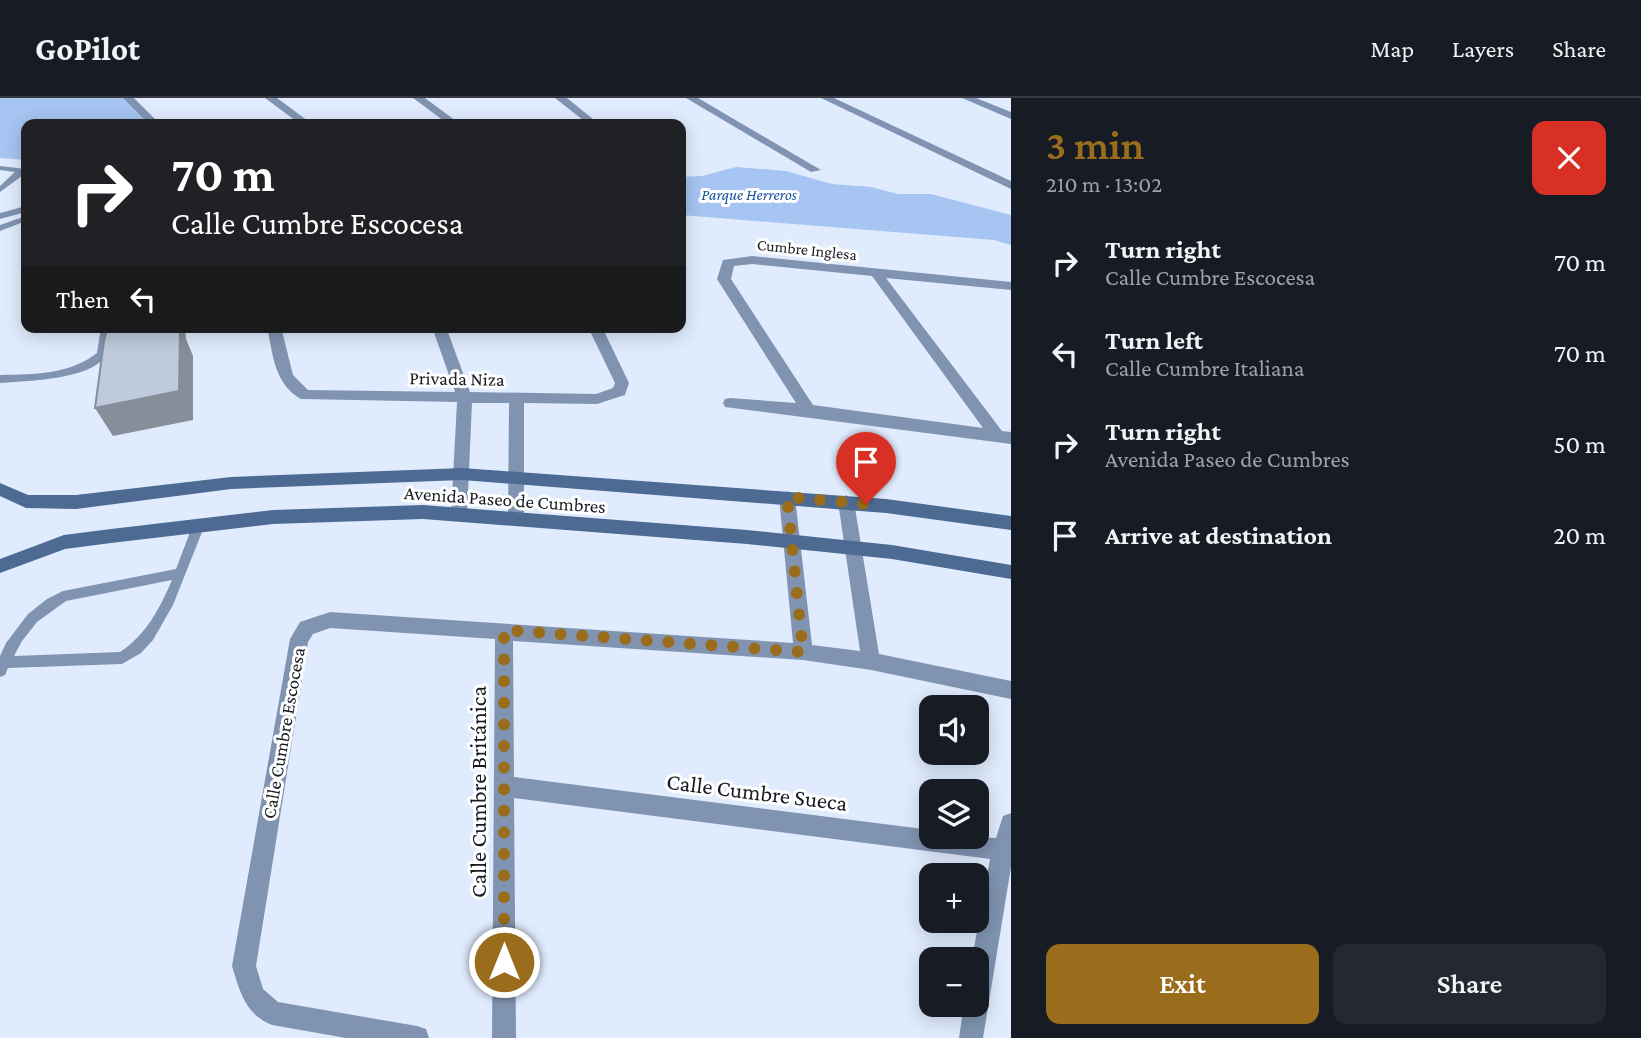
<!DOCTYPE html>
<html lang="en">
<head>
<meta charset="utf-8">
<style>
  :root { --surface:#171b24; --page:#242831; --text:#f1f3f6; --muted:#9ea1a6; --line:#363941; --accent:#996d1c }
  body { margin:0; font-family:"Crimson Pro",serif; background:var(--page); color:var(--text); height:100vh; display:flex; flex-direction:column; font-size:26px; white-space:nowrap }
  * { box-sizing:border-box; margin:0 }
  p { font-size:23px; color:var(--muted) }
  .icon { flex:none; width:38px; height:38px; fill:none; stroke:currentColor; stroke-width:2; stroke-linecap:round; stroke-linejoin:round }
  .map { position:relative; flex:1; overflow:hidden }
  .sheet { display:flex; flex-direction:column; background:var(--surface); width:630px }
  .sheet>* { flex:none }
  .top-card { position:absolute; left:21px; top:21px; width:665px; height:214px; border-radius:14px; box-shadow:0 4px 18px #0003; background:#202124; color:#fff; overflow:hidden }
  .controls { position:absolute; left:919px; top:597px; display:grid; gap:14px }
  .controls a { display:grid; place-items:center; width:70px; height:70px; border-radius:14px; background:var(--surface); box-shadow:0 4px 18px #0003; font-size:35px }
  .pin { position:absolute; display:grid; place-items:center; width:60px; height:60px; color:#fff; margin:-72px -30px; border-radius:50% 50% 50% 0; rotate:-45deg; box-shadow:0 0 7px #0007 }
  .pin .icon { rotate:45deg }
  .me { position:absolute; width:77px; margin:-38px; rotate:0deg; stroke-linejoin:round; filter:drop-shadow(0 0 5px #0008) }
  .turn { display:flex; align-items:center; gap:24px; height:147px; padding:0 35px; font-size:32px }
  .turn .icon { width:91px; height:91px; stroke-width:2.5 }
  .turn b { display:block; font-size:49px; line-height:60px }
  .then { display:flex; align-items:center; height:66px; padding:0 35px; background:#0003; gap:14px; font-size:26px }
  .round { display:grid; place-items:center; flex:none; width:74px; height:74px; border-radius:14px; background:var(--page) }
  .headline { display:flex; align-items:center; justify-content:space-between; height:119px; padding:0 35px }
  h1 { font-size:42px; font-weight:600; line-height:52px; color:var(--accent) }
  .primary-button { display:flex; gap:14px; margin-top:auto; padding:14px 35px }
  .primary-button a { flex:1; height:80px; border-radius:14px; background:var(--accent); color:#fff; font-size:28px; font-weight:600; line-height:80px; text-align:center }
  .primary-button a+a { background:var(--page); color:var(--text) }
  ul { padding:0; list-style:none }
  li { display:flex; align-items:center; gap:21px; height:91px; padding:0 35px }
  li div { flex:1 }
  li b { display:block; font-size:26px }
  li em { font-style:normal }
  header { display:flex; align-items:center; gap:42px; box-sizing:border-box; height:98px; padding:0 35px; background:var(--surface); border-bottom:2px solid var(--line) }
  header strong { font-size:33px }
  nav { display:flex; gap:38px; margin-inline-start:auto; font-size:24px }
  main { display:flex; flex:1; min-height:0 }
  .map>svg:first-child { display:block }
  .green { fill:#a6c5f2 }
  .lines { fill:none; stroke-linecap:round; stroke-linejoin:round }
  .lane { fill:#8094b1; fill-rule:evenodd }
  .street { fill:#8094b1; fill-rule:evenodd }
  .secondary { fill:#4d6a93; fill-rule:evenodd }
  .shaded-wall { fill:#868e9a }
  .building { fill:#bfcbdc; stroke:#868e9a; stroke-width:2 }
  .route { stroke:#996d1c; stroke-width:12; stroke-dasharray:0 21.6 }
  .labels { text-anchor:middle; stroke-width:6; stroke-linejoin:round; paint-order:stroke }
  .far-park-label { font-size:16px; font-style:italic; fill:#18529f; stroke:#fff }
  .far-street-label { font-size:16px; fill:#181c22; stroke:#fff }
  .street-label { font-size:19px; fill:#181c22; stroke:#fff }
  .near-street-label { font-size:23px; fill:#181c22; stroke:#fff }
</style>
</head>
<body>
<header>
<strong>GoPilot</strong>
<nav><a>Map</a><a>Layers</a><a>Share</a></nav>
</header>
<main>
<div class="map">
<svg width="1011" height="940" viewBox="0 0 1011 940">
  <rect width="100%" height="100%" fill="#e0ecfe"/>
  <path class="green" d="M0,0H124L151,26H26V62L0,60Z
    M736,69L786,73L832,86L871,89L898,96H931L1011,117V147L994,142L681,117V79L702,78Z"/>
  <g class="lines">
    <path class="lane" d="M0,68L26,71V75L0,94V88L15,74L0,72Z
      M26,108V114L0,121V115Z
      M26,118V123L0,133V127Z
      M101,229H111C110,237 110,250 106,257C92,282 25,283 0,285V277C34,276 69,277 97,255Z
      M198,424L202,426L204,429L173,507L153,542L141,555L122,566L8,570L5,577L0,579V558L6,545L28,516L47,501L63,493L176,471L192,429L194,426ZM172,482C160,510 146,537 120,554L14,558L22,543L37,524L66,503Z"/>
    <path class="street" d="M123,0H134L160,26H149Z
      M265,0H277L312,26H300Z
      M413,0H425L460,26H448Z
      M555,0H567L599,26H588Z
      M686,0H698L821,72L811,74Z
      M821,0H834L1011,83V91Z
      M962,0H976L1011,14V21Z
      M752,158L1011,184V192L886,180L1002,333L1011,334V346L725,309L723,305L725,301L730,300L796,305L717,181L723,162ZM752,166L872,178L983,330L813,307L731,181L734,168Z
      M267,229H281L293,277L308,292L455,294L432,229H446L470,294L596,296L613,290L615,285L588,229H602L629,285L625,297L597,306L524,305V421L516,428L508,421L509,305H472L467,417L459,424L451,417L457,304L301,301C274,286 273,256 267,229Z
      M787,393L795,399L812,547L860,553L838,404L846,397L854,404L879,556L1011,583V601L871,572L803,562L513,543L514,679L931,732V738L996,740L1003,718L1011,715V769L983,940H959L964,906H976V861H972L990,761L514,700L516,940H492L495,541L330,530L313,536L308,544L256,868L263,891L278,904L417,928L426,931L429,940H346L272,927C245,916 240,894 232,868L290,541L300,524L330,514L793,545L779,399Z"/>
    <path class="secondary" d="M462,370L886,401L1011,418V432L886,415L462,382L231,391L76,411L26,410L0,398V385L28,397H76L231,379Z
      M423,407L747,432L892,447L1011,467V481L892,461L747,446L423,421L273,426L111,445L65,451L0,475V461L64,437L111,431L273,412Z"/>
  </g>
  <path class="shaded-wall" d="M174,229H185L186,241L193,258V322L113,338L95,310Z"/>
  <path class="building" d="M108,229H180L179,293L95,310L104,243Z"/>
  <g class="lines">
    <path class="route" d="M504,864V532L803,554L787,399L866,406"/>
  </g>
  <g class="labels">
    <g class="far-park-label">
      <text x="749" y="102">Parque Herreros</text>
    </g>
    <g class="far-street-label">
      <text transform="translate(807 151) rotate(6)" y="6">Cumbre Inglesa</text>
    </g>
    <g class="street-label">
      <text transform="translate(457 280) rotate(1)" y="7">Privada Niza</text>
      <text transform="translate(505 401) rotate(4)" y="7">Avenida Paseo de Cumbres</text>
      <text transform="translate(283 635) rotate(-80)" y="7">Calle Cumbre Escocesa</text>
    </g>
    <g class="near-street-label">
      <text transform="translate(478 694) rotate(-90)" y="8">Calle Cumbre Británica</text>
      <text transform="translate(757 694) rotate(7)" y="8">Calle Cumbre Sueca</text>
    </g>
  </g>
</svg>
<div class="controls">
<a><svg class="icon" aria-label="sound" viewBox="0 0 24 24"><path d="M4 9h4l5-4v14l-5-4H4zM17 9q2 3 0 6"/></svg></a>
<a><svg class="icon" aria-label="layers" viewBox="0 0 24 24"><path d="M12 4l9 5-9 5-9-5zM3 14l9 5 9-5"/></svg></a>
<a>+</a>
<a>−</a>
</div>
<div class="pin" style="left:866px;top:406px;background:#d93025"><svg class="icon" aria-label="arrive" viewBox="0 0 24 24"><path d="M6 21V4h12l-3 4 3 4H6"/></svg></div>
<svg class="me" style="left:504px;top:864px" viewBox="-20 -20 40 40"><circle r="17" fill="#996d1c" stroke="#fff" stroke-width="3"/><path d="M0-11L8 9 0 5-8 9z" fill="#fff"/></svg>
<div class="top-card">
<div class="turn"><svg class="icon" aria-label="right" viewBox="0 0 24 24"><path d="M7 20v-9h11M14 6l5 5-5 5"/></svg><div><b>70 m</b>Calle Cumbre Escocesa</div></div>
<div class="then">Then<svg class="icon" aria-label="left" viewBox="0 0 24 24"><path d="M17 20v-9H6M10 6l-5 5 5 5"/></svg></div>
</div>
</div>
<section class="sheet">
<div class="headline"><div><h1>3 min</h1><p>210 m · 13:02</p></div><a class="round" style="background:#d93025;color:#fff"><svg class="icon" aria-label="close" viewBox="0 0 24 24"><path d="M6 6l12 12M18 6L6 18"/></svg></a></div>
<ul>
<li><svg class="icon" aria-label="right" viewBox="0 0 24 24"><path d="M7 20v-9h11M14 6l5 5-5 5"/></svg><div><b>Turn right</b><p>Calle Cumbre Escocesa</p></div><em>70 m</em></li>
<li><svg class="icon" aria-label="left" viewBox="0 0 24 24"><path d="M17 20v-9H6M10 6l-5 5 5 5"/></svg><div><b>Turn left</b><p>Calle Cumbre Italiana</p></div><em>70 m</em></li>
<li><svg class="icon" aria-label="right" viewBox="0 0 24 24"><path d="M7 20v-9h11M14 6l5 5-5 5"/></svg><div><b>Turn right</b><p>Avenida Paseo de Cumbres</p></div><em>50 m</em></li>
<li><svg class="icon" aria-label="arrive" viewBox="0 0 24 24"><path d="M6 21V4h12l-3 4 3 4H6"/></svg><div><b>Arrive at destination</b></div><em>20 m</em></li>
</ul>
<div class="primary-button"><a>Exit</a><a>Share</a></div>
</section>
</main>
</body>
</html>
